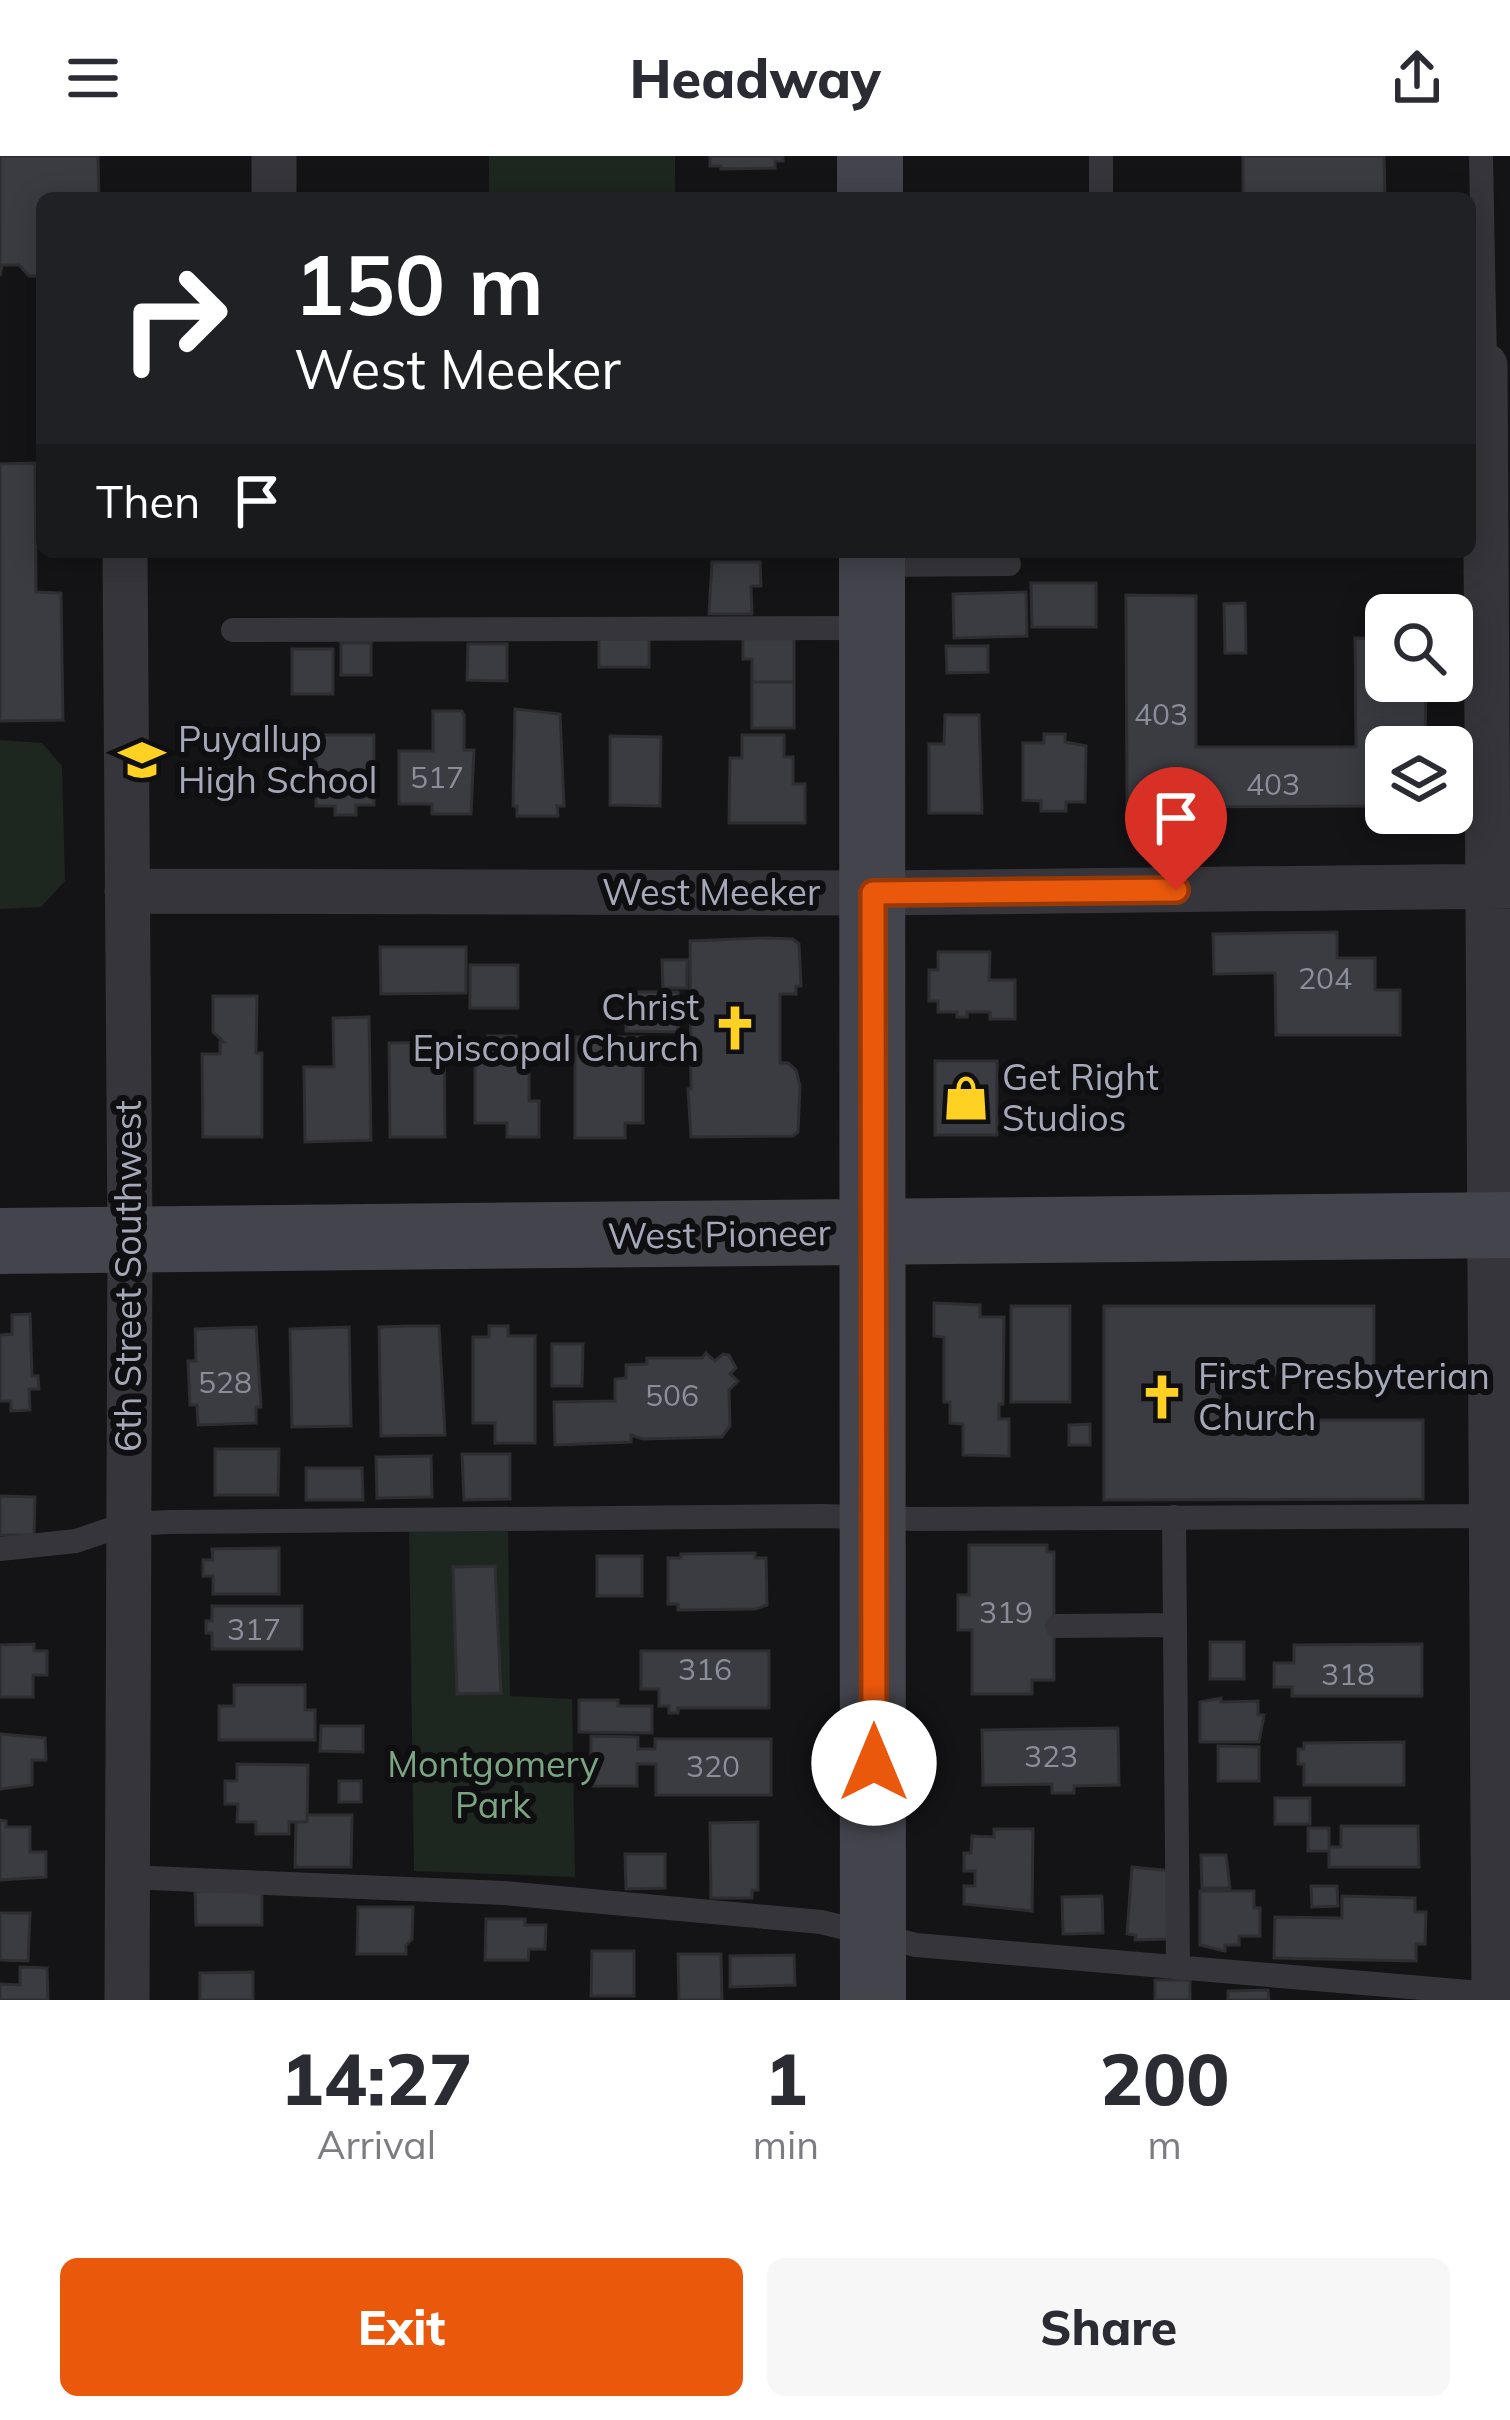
<!DOCTYPE html>
<html lang="en">
<head>
<meta charset="utf-8">
<style>
  :root { --surface:#fff; --page:#f7f7f7; --text:#2b2b33; --muted:#7c7c81; --accent:#ea580c }
  body { margin:0; font-family:Mulish,sans-serif; background:var(--page); color:var(--text); height:100vh; display:flex; flex-direction:column; font-size:45px; white-space:nowrap }
  * { box-sizing:border-box; margin:0 }
  p { font-size:39px; color:var(--muted) }
  .icon { flex:none; width:66px; height:66px; fill:none; stroke:currentColor; stroke-width:2; stroke-linecap:round; stroke-linejoin:round }
  .map { position:relative; height:1844px; overflow:hidden }
  .sheet { display:flex; flex-direction:column; background:var(--surface); flex:1 }
  .sheet>* { flex:none }
  .hud { position:absolute; left:36px; top:36px; width:1440px; height:366px; border-radius:18px; box-shadow:0 6px 30px #0003; background:#202124; color:#fff; overflow:hidden }
  .tools { position:absolute; left:1365px; top:438px; display:grid; gap:24px }
  .tools a { display:grid; place-items:center; width:108px; height:108px; border-radius:18px; background:var(--surface); box-shadow:0 6px 30px #0003; font-size:60px }
  .pin { position:absolute; display:grid; place-items:center; width:102px; height:102px; color:#fff; margin:-123px -51px; border-radius:50% 50% 50% 0; rotate:-45deg; box-shadow:0 0 12px #0007 }
  .pin .icon { rotate:45deg }
  .me { position:absolute; width:132px; margin:-66px; rotate:0deg; stroke-linejoin:round; filter:drop-shadow(0 0 9px #0008) }
  .turn { display:flex; align-items:center; gap:42px; height:252px; padding:0 60px; font-size:54px }
  .turn .icon { width:156px; height:156px; stroke-width:2.5 }
  .turn b { display:block; font-size:84px; line-height:102px }
  .then { display:flex; align-items:center; height:114px; padding:0 60px; background:#0003; gap:24px; font-size:45px }
  .eta { display:flex; justify-content:space-evenly; align-items:center; height:204px; text-align:center }
  .eta b { font-size:72px; font-weight:800; line-height:84px }
  .action { display:flex; gap:24px; margin-top:auto; padding:24px 60px }
  .action a { flex:1; height:138px; border-radius:18px; background:var(--accent); color:#fff; font-size:48px; font-weight:800; line-height:138px; text-align:center }
  .action a+a { background:var(--page); color:var(--text) }
  header { display:flex; justify-content:space-between; align-items:center; height:156px; padding:0 60px; background:var(--surface); font-size:54px; font-weight:800 }
  .map>svg:first-child { display:block }
  .green { fill:#1e2620 }
  .building { fill:#3b3c41; stroke:#2e2e32; stroke-width:3 }
  .lines { fill:none; stroke-linecap:round; stroke-linejoin:round }
  .service { stroke:#35353b; stroke-width:24 }
  .minor { stroke:#35353b; stroke-width:45 }
  .secondary { stroke:#43444c; stroke-width:66 }
  .route-casing { stroke:#983908; stroke-width:30 }
  .route { stroke:#ea580c; stroke-width:21 }
  .labels { text-anchor:middle; stroke-width:12; stroke-linejoin:round; paint-order:stroke }
  .number-label { font-size:30px; fill:#8a8d9a }
  .poi-label { font-size:36px; fill:#a5a8b8; stroke:#0f0f11; text-anchor:start }
  .street-label { font-size:36px; fill:#a5a8b8; stroke:#0f0f11 }
  .park-label { font-size:36px; fill:#7aa482; stroke:#0f0f11 }
</style>
</head>
<body>
<header><svg class="icon" aria-label="menu" viewBox="0 0 24 24"><path d="M4 6h16M4 12h16M4 18h16"/></svg>Headway<svg class="icon" aria-label="share" viewBox="0 0 24 24"><path d="M12 15V3M7 8l5-5 5 5M5 13v7h14v-7"/></svg></header>
<div class="map">
<svg width="1510" height="1844" viewBox="0 0 1510 1844">
  <rect width="100%" height="100%" fill="#141416"/>
  <path class="green" d="M489,0H675V42H489Z
    M0,584L42,587L62,610L65,725L41,751L0,753Z
    M409,1372H508L510,1540L572,1543L575,1721L414,1715Z"/>
  <path class="building" d="M0,0H98L99,42H42V120H29L19,109H2L0,120Z
    M710,0H783V5H775V12L721,13V10H710Z
    M1243,0H1384L1385,42H1243Z
    M35,307L36,436L61,437L63,564L0,565V308Z
    M712,406H760L761,430H751L752,458H709Z
    M1031,427H1096V471H1032Z
    M1026,436L1027,480L954,482L953,438Z
    M1126,439L1196,440V591H1356L1355,482L1386,483V525H1426L1425,591H1386V650L1127,651Z
    M1245,447L1246,497H1225L1224,448Z
    M794,481V526H752V503H743V482Z
    M649,482V511H599V483Z
    M341,487H371V519H341Z
    M468,488H507V525L467,524Z
    M946,490H988V516L947,517Z
    M292,493H333V538H292Z
    M752,526H794V572H752Z
    M515,553L560,558L564,650H557L558,660H517V650H513Z
    M433,555H462L464,559V594H474L471,658H432V648H399V595H433Z
    M945,559H979L982,657H929V588H944Z
    M1044,578H1065V586L1086,590L1085,646H1066V655H1041V645L1023,644V587H1044Z
    M316,579H374V649H356V659H335V650H316Z
    M742,579H784V601H793V628H805V667H729L730,602H742Z
    M610,580L661,581L660,650L610,649Z
    M1337,776V802H1375V834H1400V879H1276L1275,817L1214,818L1213,778Z
    M767,782L793,783L799,788L801,830H796V838H780V907H788L796,914L800,930L798,976L793,980L691,981L688,933H691L690,785Z
    M380,791H466V837L381,838Z
    M938,796H990L989,824H1015V863H990V856H967V861H957V856H938V845H929V814H938Z
    M662,804H687V832H663Z
    M470,809H518V852H470Z
    M626,836H678V876L626,875Z
    M213,840H257L256,897H262V981H203L202,898H220V886H224L213,876Z
    M369,861L371,984L305,986L304,911H334L333,862Z
    M488,880H516V892L529,891V945H539V981H507V967H475V893H488Z
    M575,881H643V967H625V982H575Z
    M444,886L445,981H390L389,887Z
    M935,905H997V979H935Z
    M934,1147L980,1149V1161H1004L1003,1248H999V1263H1009V1300L963,1299V1268L950,1267V1246H944V1181L934,1180Z
    M1011,1150H1070V1246H1011Z
    M1104,1150H1374V1218H1220V1264H1423V1343L1104,1344Z
    M30,1158L32,1220H38L39,1233H29L30,1254L11,1255V1245H0V1179L12,1178V1159Z
    M409,1170H439L445,1279L381,1280L379,1171Z
    M489,1170H508V1180H535V1287H495V1267H473V1181H489Z
    M256,1171L261,1251H256V1267L198,1269L197,1249H190L188,1205H196L195,1173Z
    M349,1171L351,1270L292,1271L290,1173Z
    M552,1188H583L582,1230H552Z
    M706,1197L715,1205L723,1198L729,1199L736,1212L730,1218L738,1225L729,1234L730,1270L722,1281L643,1283L631,1279V1286L555,1289L554,1246L615,1245V1223L626,1222V1209L647,1208V1202H702Z
    M1090,1268V1289H1069V1269Z
    M215,1293H279L278,1339H215Z
    M462,1298H510V1343L464,1344Z
    M431,1300L432,1341L377,1342L376,1301Z
    M306,1312H362L363,1344H306Z
    M0,1340L35,1341L34,1379H0Z
    M969,1389H1047V1396H1054V1524H1032V1538H972V1474H958V1439H969Z
    M279,1392V1438H213V1420H203V1404H213L212,1393Z
    M755,1397V1402H766L767,1449L755,1453L678,1454V1448H668V1402H681V1398Z
    M597,1400H642V1440H597Z
    M495,1410L501,1537L457,1538L453,1411Z
    M212,1450H302V1493H212V1477H206V1465H212Z
    M1210,1486H1244V1523H1210Z
    M34,1488V1495H47V1519H33V1541H0V1489Z
    M1422,1488V1540H1292V1531H1274V1507H1294V1489Z
    M641,1495H769V1552H678V1557H669V1550H659V1533H641Z
    M234,1529H305V1554H315V1584H219V1550H234Z
    M1221,1542V1546L1258,1545V1559H1264L1259,1586H1200V1546Z
    M579,1544H618V1550H652V1577L579,1576Z
    M321,1570H363V1596L320,1595Z
    M1118,1572L1119,1629L1074,1630V1637H1052V1628L983,1629L982,1574Z
    M0,1578L45,1582L46,1604H32V1629L0,1633Z
    M591,1580L638,1581V1593H655V1583H771V1639H656V1608H637V1630H591Z
    M1404,1586V1629H1304V1608H1298V1593H1304V1587Z
    M1218,1590L1259,1591V1625H1218Z
    M237,1608L308,1609L307,1666H289V1678H256V1666H237L238,1648H225V1625H237Z
    M339,1625H361V1646H339Z
    M1275,1642H1310V1668H1275Z
    M307,1659H352L351,1711H295L296,1666H307Z
    M0,1664L6,1665V1671H30V1696H46V1721L0,1724Z
    M758,1666V1734H752V1742H711L710,1667Z
    M1341,1670H1418L1419,1711H1329V1691H1341Z
    M1308,1672H1329V1695H1308Z
    M994,1673H1033L1032,1755L964,1748V1730H975V1715H964V1697H971L972,1680L994,1681Z
    M625,1698H665V1732L626,1733Z
    M1201,1699H1226L1230,1732H1202Z
    M1132,1711L1174,1715L1168,1783L1135,1784L1136,1779L1127,1778Z
    M1311,1730H1337L1338,1750L1312,1751Z
    M195,1735H262V1769H196Z
    M1200,1735H1254V1752H1260V1780H1239V1789H1225V1795L1200,1789Z
    M1102,1740L1103,1777L1063,1778L1062,1741Z
    M1342,1740L1415,1742V1756H1426L1425,1788H1416V1805L1274,1802L1275,1761L1342,1762Z
    M358,1751H413L412,1783L406,1789V1798H357Z
    M0,1757H30L28,1805L0,1804Z
    M486,1763H525V1769H546L545,1793H529L528,1804H485Z
    M592,1795H634V1840H591Z
    M678,1798H721L722,1844H679Z
    M794,1799L795,1829L730,1831V1800Z
    M20,1811L47,1812L48,1844H0V1828L20,1829Z
    M253,1816V1844H200V1817Z
    M1155,1824H1190V1844H1155Z
    M1268,1834L1269,1844H1228V1835Z"/>
  <g class="lines">
    <path class="service" d="M1101,0V42
      M1481,0L1485,209
      M873,409L1009,408
      M233,474L867,472
      M1174,1361L1178,1811
      M0,1393L76,1385L126,1368L170,1366L822,1360L915,1363L1492,1360
      M1057,1470L1175,1469
      M127,1721L504,1737L821,1766L916,1789L1504,1839"/>
    <path class="minor" d="M274,0V42
      M1485,209L1494,1844
      M125,396L130,1084L127,1844
      M127,735L873,737L1510,730"/>
    <path class="secondary" d="M870,0V42
      M872,396L873,1844
      M0,1085L1510,1069"/>
  </g>
  <g class="lines">
    <g class="route-casing">
      <path id="route" d="M874,1607L873,737L1176,734"/>
    </g>
    <use href="#route" class="route"/>
  </g>
  <defs>
    <g id="school-bare" transform="scale(3.6)"><path d="M0-5L7-2L0 1L-7-2ZM-4 1L0 2.5L4 1V4Q0 6-4 4Z" fill="#ffd123" stroke="#0f0f11" stroke-width="2.5" paint-order="stroke"/></g>
    <g id="church-bare" transform="scale(3.6)"><path d="M-1.2-6h2.4v3.5h3.3v2.4h-3.3V6h-2.4V-.1h-3.3v-2.4h3.3Z" fill="#ffd123" stroke="#0f0f11" stroke-width="2.5" paint-order="stroke"/></g>
    <g id="shop-bare" transform="scale(3.6)"><path d="M-5-2.5h2.3a2.7 3.5 0 0 1 5.4 0H5L5.5 6h-11ZM-1.5-2.5h3a1.5 2.3 0 0 0-3 0Z" fill="#ffd123" stroke="#0f0f11" stroke-width="2.5" paint-order="stroke"/></g>
  </defs>
  <g fill-rule="evenodd">
    <use href="#school-bare" x="142" y="604"/>
    <use href="#church-bare" x="735" y="872"/>
    <use href="#shop-bare" x="966" y="942"/>
    <use href="#church-bare" x="1162" y="1241"/>
  </g>
  <g class="labels">
    <g class="number-label">
      <text x="1161" y="569">403</text>
      <text x="437" y="632">517</text>
      <text x="1273" y="639">403</text>
      <text x="1325" y="833">204</text>
      <text x="225" y="1237">528</text>
      <text x="672" y="1250">506</text>
      <text x="1006" y="1467">319</text>
      <text x="254" y="1484">317</text>
      <text x="705" y="1524">316</text>
      <text x="1348" y="1529">318</text>
      <text x="1051" y="1611">323</text>
      <text x="713" y="1621">320</text>
    </g>
    <g class="poi-label">
      <text x="178" y="596">Puyallup<tspan x="178" dy="41">High School</tspan></text>
      <text x="699" y="864" text-anchor="end">Christ<tspan x="699" dy="41">Episcopal Church</tspan></text>
      <text x="1002" y="934">Get Right<tspan x="1002" dy="41">Studios</tspan></text>
      <text x="1198" y="1233">First Presbyterian<tspan x="1198" dy="41">Church</tspan></text>
    </g>
    <g class="street-label">
      <text x="711" y="749">West Meeker</text>
      <text transform="translate(719 1078) rotate(-1)" y="13">West Pioneer</text>
      <text transform="translate(128 1120) rotate(-90)" y="13">6th Street Southwest</text>
    </g>
    <g class="park-label">
      <text x="493" y="1621">Montgomery<tspan x="493" dy="41">Park</tspan></text>
    </g>
  </g>
</svg>
<div class="tools">
<a><svg class="icon" aria-label="search" viewBox="0 0 24 24"><circle cx="10" cy="10" r="6"/><path d="M15 15l6 6"/></svg></a>
<a><svg class="icon" aria-label="layers" viewBox="0 0 24 24"><path d="M12 4l9 5-9 5-9-5zM3 14l9 5 9-5"/></svg></a>
</div>
<div class="pin" style="left:1176px;top:734px;background:#d93025"><svg class="icon" aria-label="arrive" viewBox="0 0 24 24"><path d="M6 21V4h12l-3 4 3 4H6"/></svg></div>
<svg class="me" style="left:874px;top:1607px" viewBox="-20 -20 40 40"><circle r="19" fill="#fff"/><path d="M0-13L10 11 0 6-10 11z" fill="#ea580c"/></svg>
<div class="hud">
<div class="turn"><svg class="icon" aria-label="right" viewBox="0 0 24 24"><path d="M7 20v-9h11M14 6l5 5-5 5"/></svg><div><b>150 m</b>West Meeker</div></div>
<div class="then">Then<svg class="icon" aria-label="arrive" viewBox="0 0 24 24"><path d="M6 21V4h12l-3 4 3 4H6"/></svg></div>
</div>
</div>
<section class="sheet">
<div class="eta">
<div><b>14:27</b><p>Arrival</p></div>
<div><b>1</b><p>min</p></div>
<div><b>200</b><p>m</p></div>
</div>
<div class="action"><a>Exit</a><a>Share</a></div>
</section>
</body>
</html>
